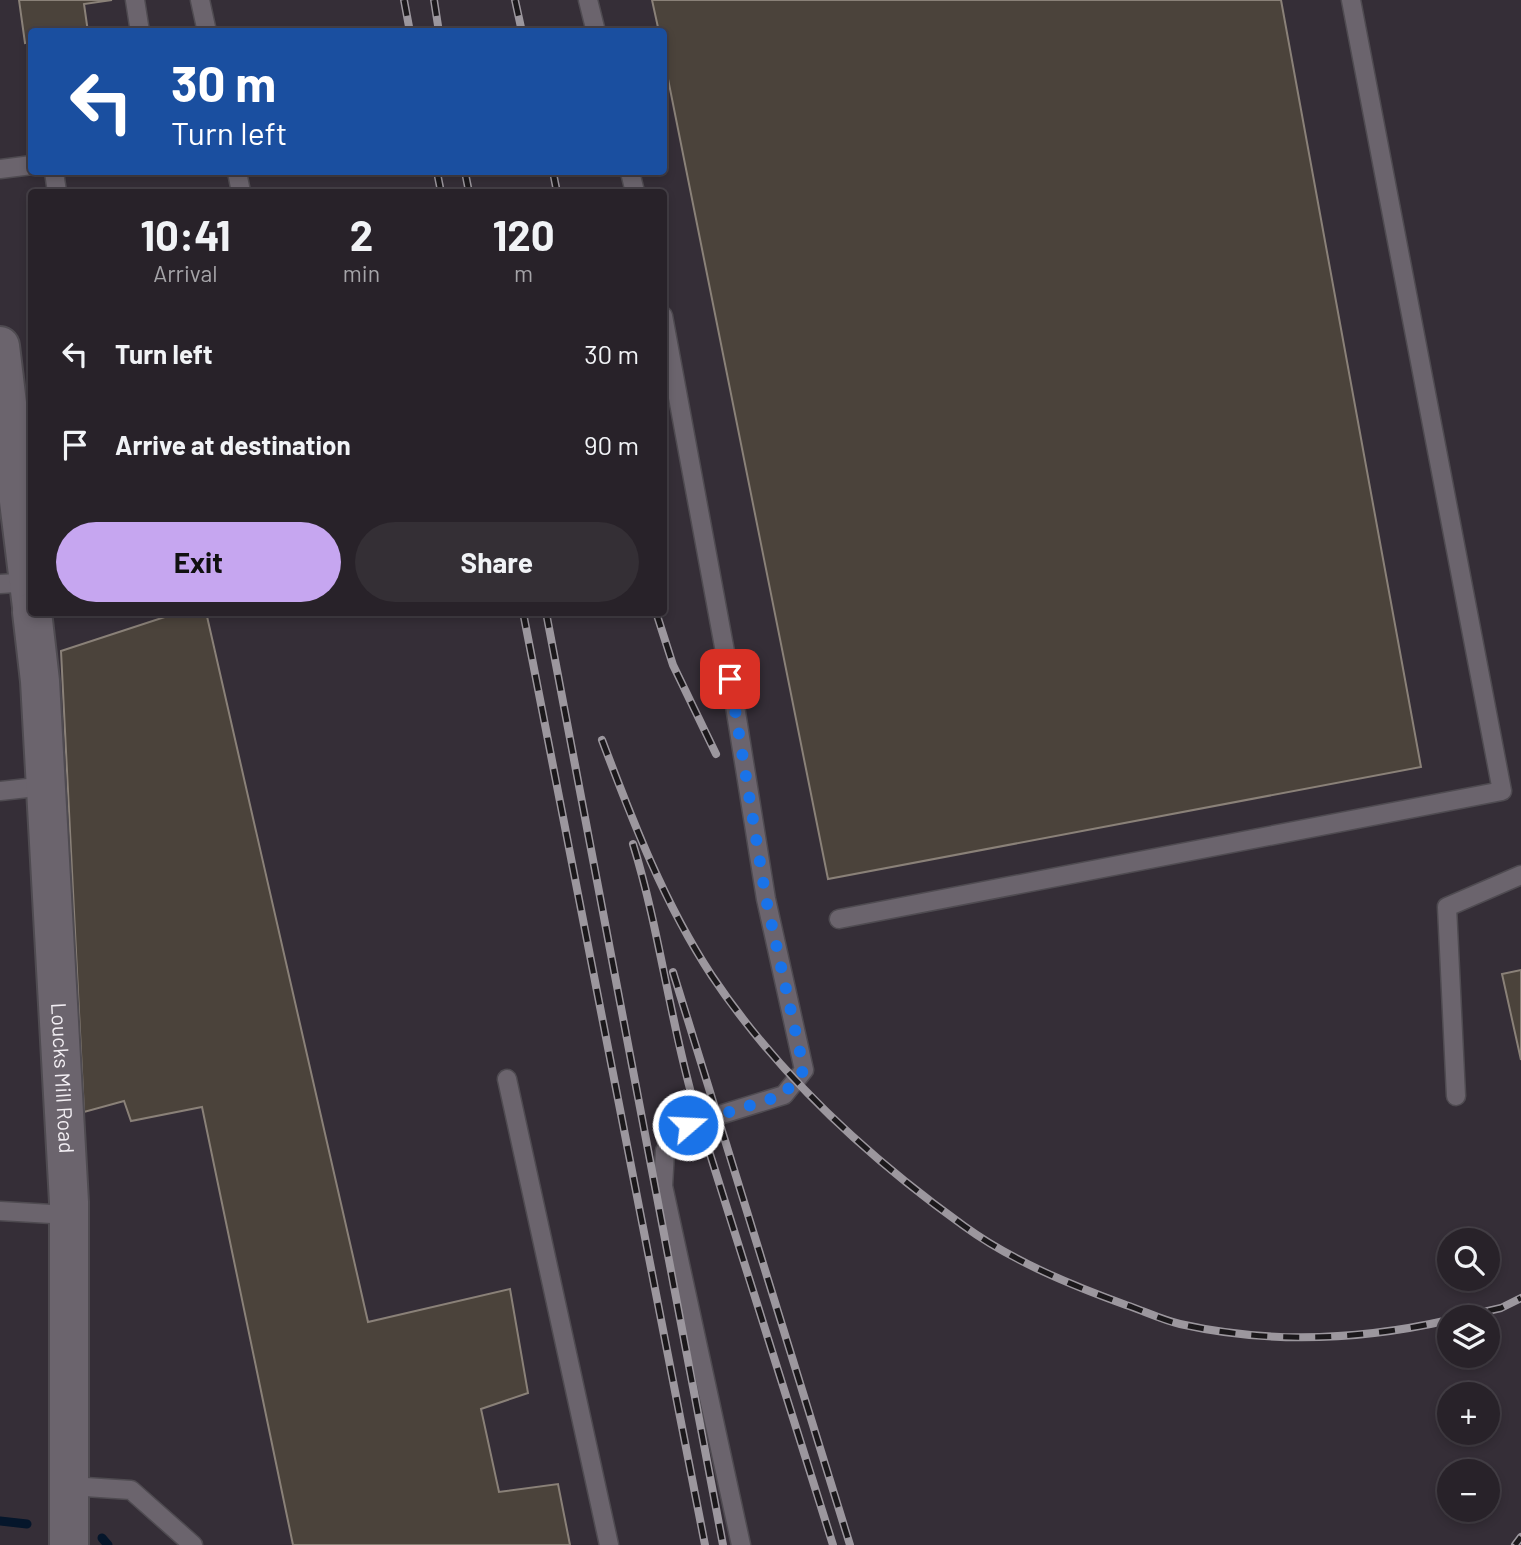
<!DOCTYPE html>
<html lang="en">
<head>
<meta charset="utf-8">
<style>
  :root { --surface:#282229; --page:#342f35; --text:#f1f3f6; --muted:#a5a4a8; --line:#443f46; --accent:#c6a6f0 }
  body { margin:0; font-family:Barlow,sans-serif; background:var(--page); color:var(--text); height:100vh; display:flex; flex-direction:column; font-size:26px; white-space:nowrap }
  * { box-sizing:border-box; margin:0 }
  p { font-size:23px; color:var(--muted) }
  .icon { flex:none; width:38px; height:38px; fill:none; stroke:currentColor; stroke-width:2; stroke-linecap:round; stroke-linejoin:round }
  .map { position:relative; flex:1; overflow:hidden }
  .panel { position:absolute; left:28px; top:189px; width:639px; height:427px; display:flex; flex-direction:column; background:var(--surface); border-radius:7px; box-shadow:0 4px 10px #0003,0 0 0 2px var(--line) }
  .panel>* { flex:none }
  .hud { position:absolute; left:28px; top:28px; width:639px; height:147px; border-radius:7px; box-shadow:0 4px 10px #0003,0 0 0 2px var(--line); background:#1a4fa0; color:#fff; overflow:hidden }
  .fabs { position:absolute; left:1437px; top:1228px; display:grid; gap:14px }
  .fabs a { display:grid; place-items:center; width:63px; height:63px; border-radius:50%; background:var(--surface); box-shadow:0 4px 10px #0003,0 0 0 2px var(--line); font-size:35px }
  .pin { position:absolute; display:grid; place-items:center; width:60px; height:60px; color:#fff; margin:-30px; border-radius:14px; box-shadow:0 4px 10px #0006 }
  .me { position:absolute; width:77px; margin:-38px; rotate:71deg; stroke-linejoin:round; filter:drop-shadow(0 0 5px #0008) }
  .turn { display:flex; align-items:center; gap:24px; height:147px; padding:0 28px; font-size:32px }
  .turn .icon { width:91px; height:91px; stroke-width:2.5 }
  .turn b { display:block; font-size:49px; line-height:60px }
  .eta { display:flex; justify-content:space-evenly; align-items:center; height:119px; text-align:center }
  .eta b { font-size:42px; font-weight:700; line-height:49px }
  .button { display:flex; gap:14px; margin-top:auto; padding:14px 28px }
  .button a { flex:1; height:80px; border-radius:42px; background:var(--accent); color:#111; font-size:28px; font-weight:700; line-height:80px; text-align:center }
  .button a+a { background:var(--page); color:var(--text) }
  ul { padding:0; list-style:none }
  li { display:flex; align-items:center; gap:21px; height:91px; padding:0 28px }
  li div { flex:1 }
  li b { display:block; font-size:26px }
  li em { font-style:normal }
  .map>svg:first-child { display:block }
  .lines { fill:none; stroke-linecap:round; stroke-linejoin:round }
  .stream { stroke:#05162b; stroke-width:9 }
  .building { fill:#4b433b; stroke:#8a8178; stroke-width:2 }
  .lane-casing { stroke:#4f4b51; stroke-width:21 }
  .secondary-casing { stroke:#4f4b51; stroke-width:42 }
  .lane { stroke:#6b646d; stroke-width:18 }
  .secondary { stroke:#6b646d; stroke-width:38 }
  .rail-casing { stroke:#9c979e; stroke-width:8 }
  .rail { stroke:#1b181b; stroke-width:5; stroke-dasharray:16; stroke-linecap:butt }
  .route { stroke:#1a73e8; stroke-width:12; stroke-dasharray:0 21.6 }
  .labels { text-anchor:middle; stroke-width:7; stroke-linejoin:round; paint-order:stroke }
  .street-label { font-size:21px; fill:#f2eef3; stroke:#1b181b }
</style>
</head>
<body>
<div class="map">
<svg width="1521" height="1545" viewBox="0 0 1521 1545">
  <rect width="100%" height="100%" fill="#352e37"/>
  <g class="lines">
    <path class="stream" d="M0,1521L27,1524
      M102,1538L108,1545"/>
  </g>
  <path class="building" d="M19,0H112L84,4L88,32H32V42L25,43Z
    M652,0H1281L1421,767L828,879L663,54V32H659Z
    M180,612H206L368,1322L510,1289L528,1393L481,1409L499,1492L558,1484L570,1545H293L202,1107L131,1121L124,1101L84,1112L61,651Z
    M1521,970V1060L1502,974Z"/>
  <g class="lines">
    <g class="lane-casing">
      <path id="lane" d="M135,0L140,32
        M200,0L207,32
        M588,0L596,32
        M0,169L32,165
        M54,172L57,192
        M237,172L241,192
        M630,172L635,192
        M663,316L735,706L766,899L804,1070L784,1095L687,1125L665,1151L663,1186L741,1545
        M0,584L31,582
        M0,791L46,786
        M839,919L1502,791L1351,0
        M507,1079L609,1545
        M1456,1096L1447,907L1521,875
        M0,1211L69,1215
        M70,1486L131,1490L193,1545"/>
    </g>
    <g class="secondary-casing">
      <g id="secondary">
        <path d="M0,346L32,607"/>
        <path id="s1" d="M32,612L40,681L69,1202V1545"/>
      </g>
    </g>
    <use href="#lane" class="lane"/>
    <use href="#secondary" class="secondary"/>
    <g class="rail-casing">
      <path id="rail" d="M404,0L410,32
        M434,0L439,32
        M515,0L522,32
        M437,172L441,192
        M465,172L469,192
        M553,172L557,192
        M523,612L705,1545
        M546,612L723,1545
        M656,612L673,665L716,754
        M602,740C633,822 664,903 712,976C777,1073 869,1158 964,1226C1012,1261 1071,1285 1126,1305C1144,1311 1162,1320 1180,1324C1269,1344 1361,1340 1449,1320
        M633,844C659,928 669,1015 693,1100L833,1545
        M673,972L850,1545
        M1457,1318L1501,1308L1521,1298
        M1515,1545L1521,1537"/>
    </g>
    <use href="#rail" class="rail"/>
  </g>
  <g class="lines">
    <path class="route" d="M688,1125L783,1095L804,1070L766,899L730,679"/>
  </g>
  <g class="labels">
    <g class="street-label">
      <text dy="7" stroke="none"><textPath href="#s1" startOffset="467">Loucks Mill Road</textPath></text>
    </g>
  </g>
</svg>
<div class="fabs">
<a><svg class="icon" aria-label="search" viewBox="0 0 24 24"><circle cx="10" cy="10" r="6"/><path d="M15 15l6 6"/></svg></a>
<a><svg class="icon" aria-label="layers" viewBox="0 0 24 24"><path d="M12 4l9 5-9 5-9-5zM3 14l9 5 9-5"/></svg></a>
<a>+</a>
<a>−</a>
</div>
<div class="pin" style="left:730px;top:679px;background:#d93025"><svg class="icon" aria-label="arrive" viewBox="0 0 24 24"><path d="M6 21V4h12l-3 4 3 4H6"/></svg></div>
<svg class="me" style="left:688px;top:1125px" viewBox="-20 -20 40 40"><circle r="17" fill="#1a73e8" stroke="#fff" stroke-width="3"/><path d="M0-11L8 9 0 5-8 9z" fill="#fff"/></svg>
<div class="hud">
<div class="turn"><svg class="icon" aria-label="left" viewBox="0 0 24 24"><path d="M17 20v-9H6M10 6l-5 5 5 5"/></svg><div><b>30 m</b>Turn left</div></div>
</div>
<section class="panel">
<div class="eta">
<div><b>10:41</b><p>Arrival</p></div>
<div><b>2</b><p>min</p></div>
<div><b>120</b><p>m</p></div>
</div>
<ul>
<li><svg class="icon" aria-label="left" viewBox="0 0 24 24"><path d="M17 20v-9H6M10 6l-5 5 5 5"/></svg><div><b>Turn left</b></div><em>30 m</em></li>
<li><svg class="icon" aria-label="arrive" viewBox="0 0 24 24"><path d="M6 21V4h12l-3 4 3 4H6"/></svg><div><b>Arrive at destination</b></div><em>90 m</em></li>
</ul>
<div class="button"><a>Exit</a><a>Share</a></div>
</section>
</div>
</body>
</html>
